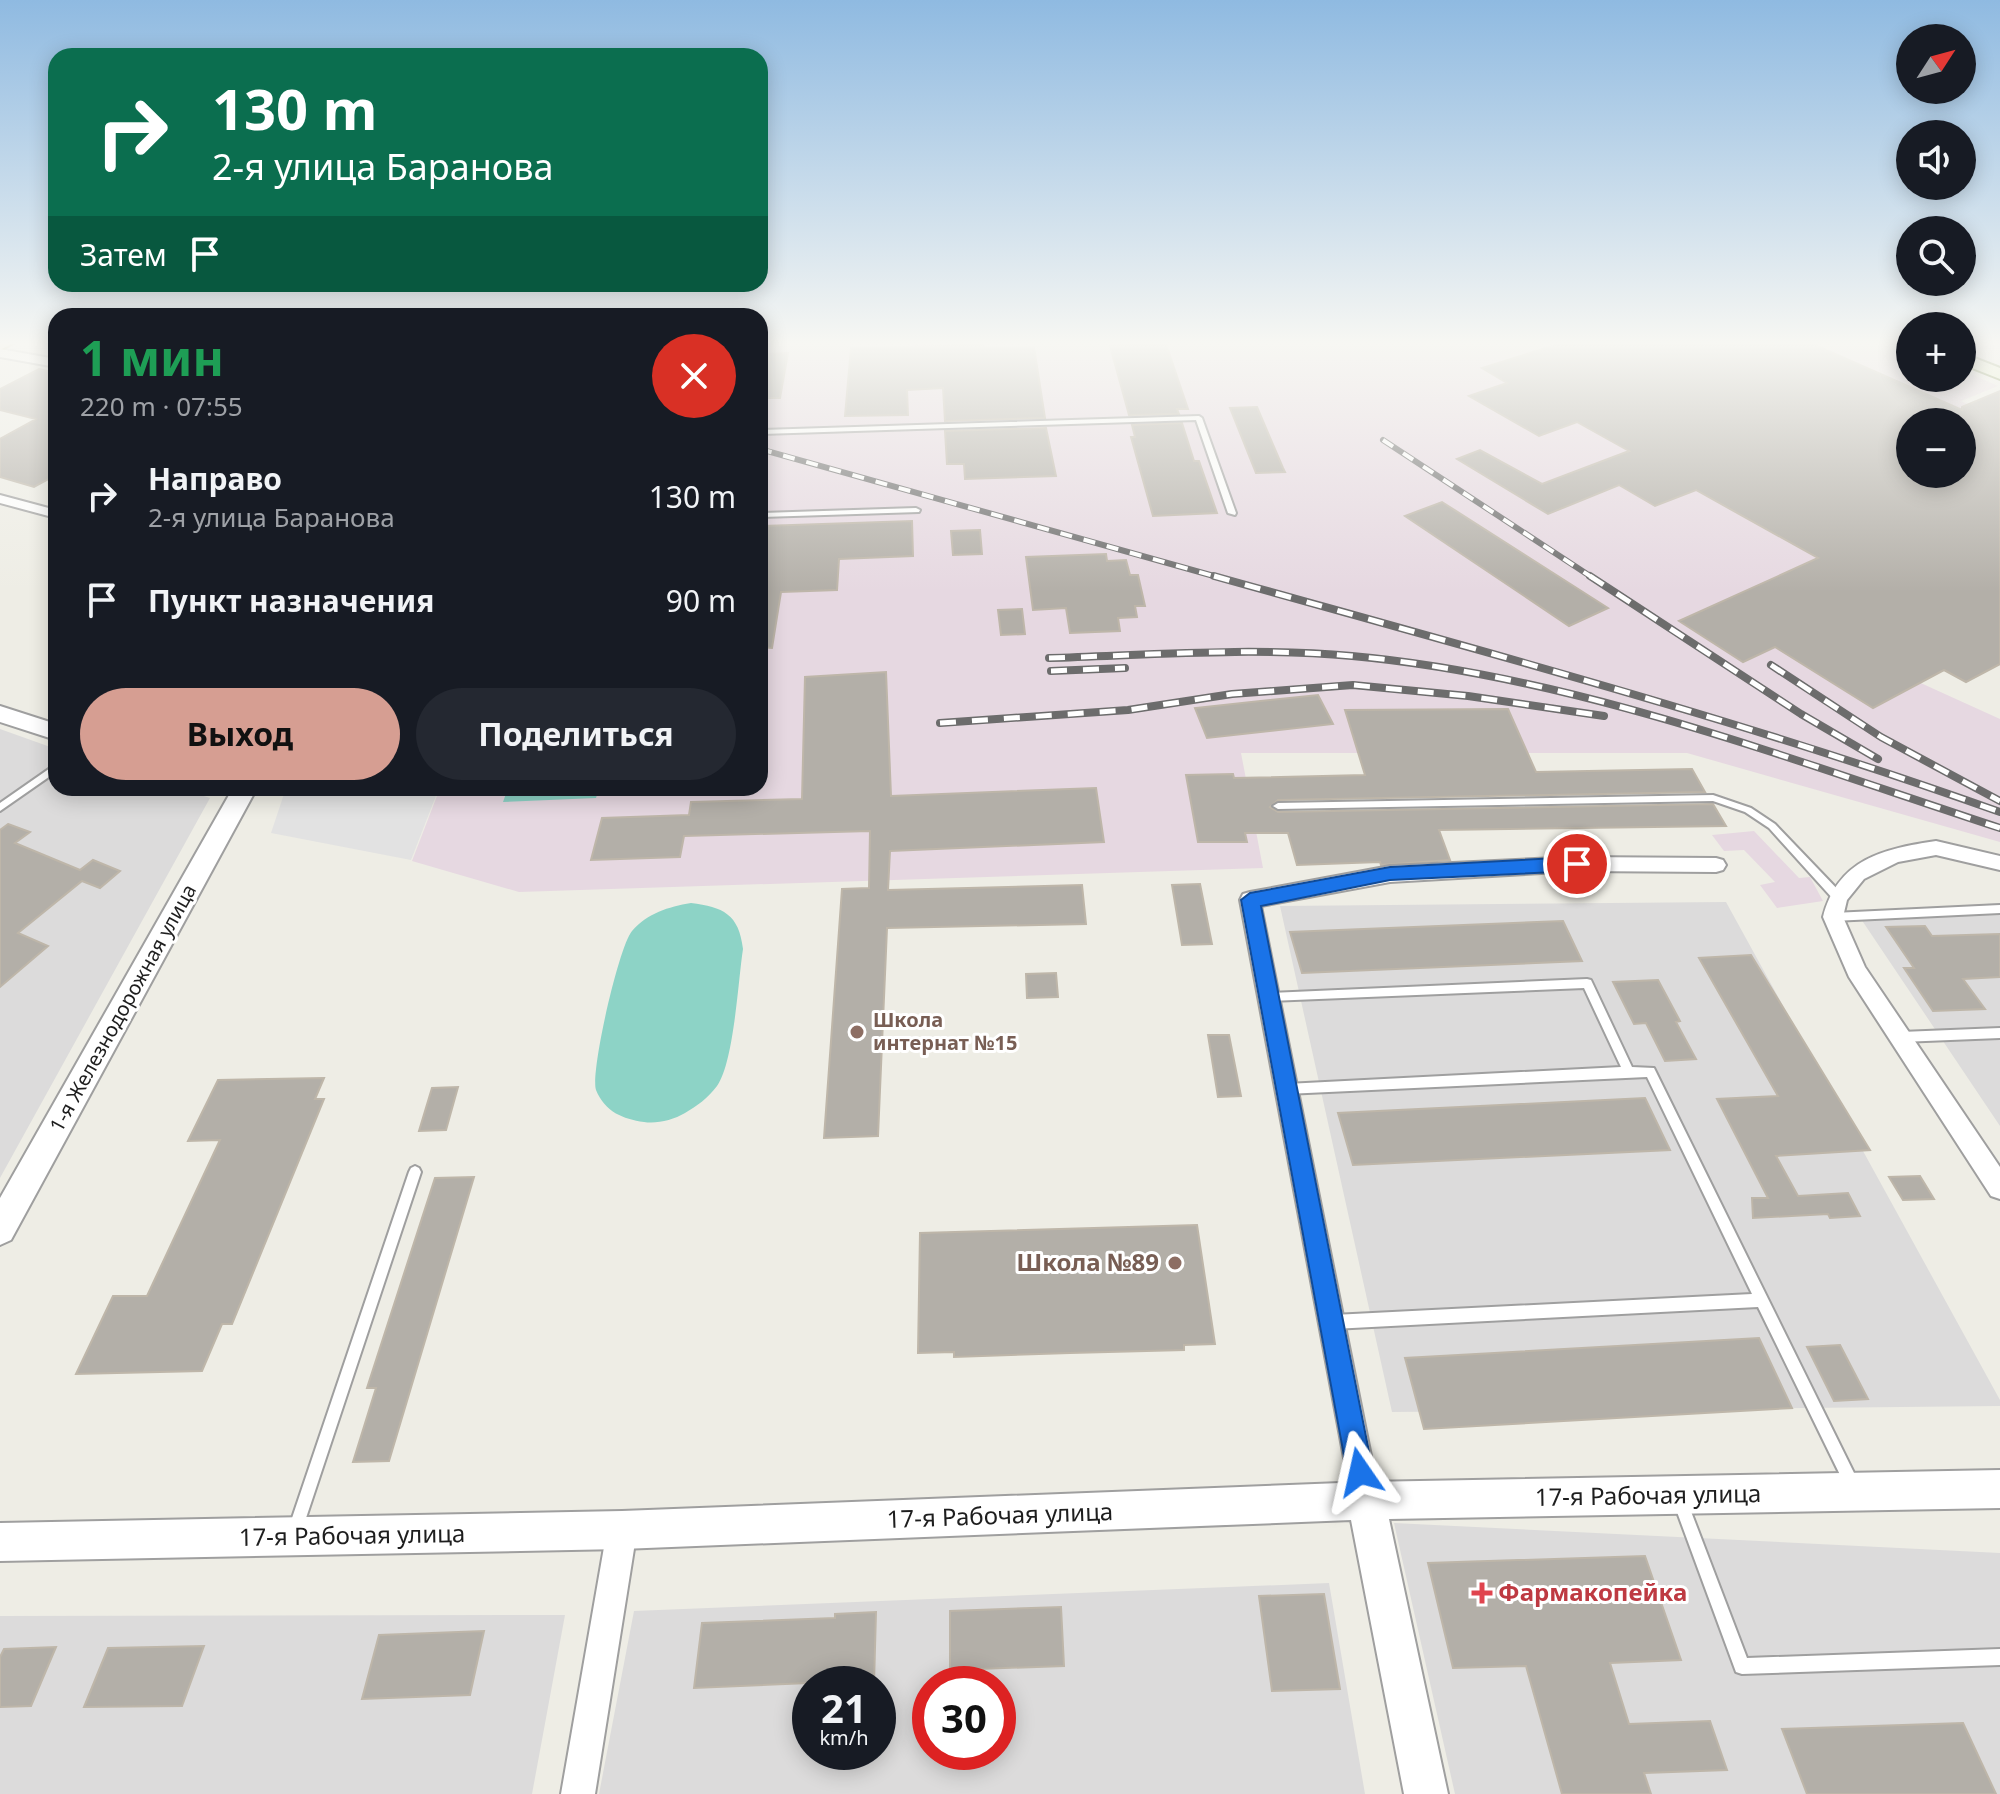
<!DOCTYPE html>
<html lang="ru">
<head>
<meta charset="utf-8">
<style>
  :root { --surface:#171b24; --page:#242831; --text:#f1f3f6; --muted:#9ea1a6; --accent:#d69e92 }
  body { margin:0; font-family:"Noto Sans",sans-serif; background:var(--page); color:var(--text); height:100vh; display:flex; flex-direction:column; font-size:30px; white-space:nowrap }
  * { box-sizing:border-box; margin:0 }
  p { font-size:26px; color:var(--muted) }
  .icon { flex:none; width:44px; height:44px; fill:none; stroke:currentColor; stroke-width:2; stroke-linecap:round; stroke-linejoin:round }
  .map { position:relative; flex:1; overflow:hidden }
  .details { position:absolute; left:48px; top:308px; width:720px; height:488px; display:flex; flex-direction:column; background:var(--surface); border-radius:24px; box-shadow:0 4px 20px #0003 }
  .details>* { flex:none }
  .top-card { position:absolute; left:48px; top:48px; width:720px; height:244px; border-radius:24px; box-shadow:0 4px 20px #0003; background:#0b6e4f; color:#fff; overflow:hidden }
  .needle { width:52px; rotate:54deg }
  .buttons { position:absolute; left:1896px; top:24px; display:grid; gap:16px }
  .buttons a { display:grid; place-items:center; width:80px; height:80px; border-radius:50%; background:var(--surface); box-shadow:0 4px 20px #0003; font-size:40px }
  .speed { position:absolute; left:792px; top:1666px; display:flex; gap:16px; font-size:40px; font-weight:700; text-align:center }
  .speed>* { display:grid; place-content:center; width:104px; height:104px; border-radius:50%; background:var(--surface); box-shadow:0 4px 20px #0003; line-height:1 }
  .speed small { font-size:20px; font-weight:400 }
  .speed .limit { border:12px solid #d22; background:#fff; color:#111 }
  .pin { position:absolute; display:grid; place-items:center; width:68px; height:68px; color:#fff; margin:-34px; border:4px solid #fff; border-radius:50%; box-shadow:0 2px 8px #0007 }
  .me { position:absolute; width:88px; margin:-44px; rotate:349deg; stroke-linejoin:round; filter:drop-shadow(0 0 6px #0008) }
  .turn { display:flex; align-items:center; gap:28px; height:168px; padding:0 32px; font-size:36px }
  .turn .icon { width:104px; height:104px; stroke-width:2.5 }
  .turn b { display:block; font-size:56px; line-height:68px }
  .then { display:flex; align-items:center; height:76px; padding:0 32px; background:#0003; gap:16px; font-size:30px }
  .round { display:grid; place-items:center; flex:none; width:84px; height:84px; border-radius:42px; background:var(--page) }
  .summary { display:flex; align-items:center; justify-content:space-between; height:136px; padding:0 32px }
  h1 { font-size:48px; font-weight:700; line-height:60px; color:#1e9e55 }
  .cta { display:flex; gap:16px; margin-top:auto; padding:16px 32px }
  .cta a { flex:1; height:92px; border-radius:48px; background:var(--accent); color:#111; font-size:32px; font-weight:700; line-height:92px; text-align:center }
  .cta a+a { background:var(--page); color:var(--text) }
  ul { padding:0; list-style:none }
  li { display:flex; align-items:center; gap:24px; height:104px; padding:0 32px }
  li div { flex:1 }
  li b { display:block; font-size:30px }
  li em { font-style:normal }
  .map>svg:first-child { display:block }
  .residential { fill:#dcdbdb; fill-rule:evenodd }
  .industrial { fill:#e6d8e1; fill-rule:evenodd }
  .pitch { fill:#8dd3c6 }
  .parking { fill:#e2e2e2 }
  .building { fill:#b3afa8; stroke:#beb6a9; stroke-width:2; fill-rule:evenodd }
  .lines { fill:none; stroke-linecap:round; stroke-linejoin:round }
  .service-casing { stroke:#9f9f9f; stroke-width:4 }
  .minor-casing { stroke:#9f9f9f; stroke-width:4 }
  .tertiary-casing { stroke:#9f9f9f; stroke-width:4 }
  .secondary-casing { stroke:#4e6812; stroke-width:4 }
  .primary-casing { stroke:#867612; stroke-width:4 }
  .service { fill:#fff; fill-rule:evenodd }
  .minor { fill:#fff; fill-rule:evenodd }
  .tertiary { fill:#fff; fill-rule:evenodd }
  .secondary { fill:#e5f2bf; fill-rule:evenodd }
  .primary { fill:#f0dfa8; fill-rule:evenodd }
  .rail-far1-casing { stroke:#6c6c6c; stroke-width:6 }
  .rail-casing { stroke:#6c6c6c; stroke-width:8 }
  .rail-far1 { stroke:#fff; stroke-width:4; stroke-dasharray:12; stroke-linecap:butt }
  .rail { stroke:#fff; stroke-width:5; stroke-dasharray:16; stroke-linecap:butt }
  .route { fill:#1a73e8; stroke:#114b97; stroke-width:2 }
  .education-dot { fill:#8d6e63; stroke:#fff; stroke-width:3 }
  .health-dot { fill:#e0444e; stroke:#fff; stroke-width:3 }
  .labels { text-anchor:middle; stroke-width:6; stroke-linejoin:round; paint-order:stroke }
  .street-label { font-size:20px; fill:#1e1e1e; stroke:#fff }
  .education-label { font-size:20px; font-weight:bold; fill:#785e54; stroke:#fff; text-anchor:start }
  .near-education-label { font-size:24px; font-weight:bold; fill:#785e54; stroke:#fff; text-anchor:end }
  .near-street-label { font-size:24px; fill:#1e1e1e; stroke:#fff }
  .near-health-label { font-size:24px; font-weight:bold; fill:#be3a42; stroke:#fff; text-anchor:start }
</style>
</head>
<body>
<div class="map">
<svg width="2000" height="1794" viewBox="0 0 2000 1794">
  <rect width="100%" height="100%" fill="#eeede5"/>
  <path class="residential" d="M0,729L56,749V788H179L210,798L0,1178Z
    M1726,902L2000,1400V1406L1392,1412L1280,906Z
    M2000,903V1126L1857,913Z
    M1394,1523L2000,1553V1794H1455Z
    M1329,1583L1365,1794H599L634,1611ZM810,1684H878V1752H810ZM930,1684H998V1752H930Z
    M565,1615L532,1794H0V1616Z"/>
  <path class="industrial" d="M760,341H1893L1910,348V378H1962V370L1998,386L1961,401L2000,419V565L1837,645L2000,719V842L1687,753H1241L1263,868L519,892L412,861L440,788H760ZM1910,422H1962V474H1910Z
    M1754,831L1799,878L1810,877L1823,901L1777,908L1760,885L1775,882L1744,850L1724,851L1712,835Z"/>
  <path class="pitch" d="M508,788H599L596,798L503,802Z
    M691,903C723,907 739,914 743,949C738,981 734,1062 717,1086C708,1098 697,1106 685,1113C673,1120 657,1124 644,1122C623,1119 605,1112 596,1090C590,1072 619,946 632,931C648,913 668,907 691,903Z"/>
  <path class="parking" d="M286,788H439L411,860L271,833Z"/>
  <path class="building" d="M1568,341H1806L1962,410V407L2000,391V664L1966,682L1944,670L1873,708L1775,647L1743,662L1679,621L1818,558L1696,490L1655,506L1619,485L1548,514L1457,459L1480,450L1542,484L1629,451L1577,422L1539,436L1469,396L1507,383L1482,368ZM1910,422H1962V474H1910Z
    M1166,344L1188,409H1177L1179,414L1129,415L1110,346Z
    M983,345L984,348L1034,347L1045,418L945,421L943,388L907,390L908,415L845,416L851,348Z
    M788,353L780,398H760V354Z
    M39,369L56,373V475L34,487L0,477V439L36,419L0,410V389Z
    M1257,407L1283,468L1285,472L1256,473L1230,408Z
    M1182,423L1194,461H1199L1217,513L1153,516L1131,437H1135L1132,425Z
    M1046,428L1056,476L965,479L964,464H947L945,431Z
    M1442,502L1608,608L1569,626L1405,516Z
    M912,521L913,556L839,559L837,590L781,592L772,648L760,647V526Z
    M980,530L982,554L953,555L951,531Z
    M1106,554L1107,561L1126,560L1130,575H1138L1145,606H1135L1137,617L1118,618L1120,631L1070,633L1066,608L1033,610L1026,557Z
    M1022,609L1025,634L1001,635L998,610Z
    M886,672L891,796L1096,788L1104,842L890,851L888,890L1082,885L1086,924L887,928L878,1136L824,1138L842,889L869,888L870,831L684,836L680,857L591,860L602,818L689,815L691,802L802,799L805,677Z
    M1318,695L1333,724L1207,738L1195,708Z
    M1508,709L1536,772L1692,769L1705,792L1278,800L1270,807L1278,812L1713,804L1726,826L1439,830L1450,860L1381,865L1380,862L1297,865L1288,833H1245L1247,842H1198L1186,775L1233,774L1234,778L1365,775L1345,710Z
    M8,824L30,832L15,843L80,870L93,860L120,871L100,888L82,881L18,933L48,946L0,987V830Z
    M1200,884L1212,944L1182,945L1172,885Z
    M1563,921L1582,961L1302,973L1290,932Z
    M1925,926L1932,936L2000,934V977L1963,979L1985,1009L1933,1011L1904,968H1914L1886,927Z
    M1751,955L1870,1150L1776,1156L1798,1196L1848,1193L1860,1216L1830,1218L1828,1214L1753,1218L1752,1198H1768L1717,1099L1778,1096L1699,958Z
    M1056,973L1058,997L1027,998L1026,974Z
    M1658,980L1680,1021L1676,1022L1696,1059L1665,1061L1646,1023L1634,1024L1613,982Z
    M1208,1035H1229L1241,1096L1218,1097Z
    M324,1078L315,1099H324L232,1324H222L202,1371L76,1374L113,1296H147L220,1140L188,1141L218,1080Z
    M458,1087L446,1130L419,1131L432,1088Z
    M1645,1098L1670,1150L1353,1165L1338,1113Z
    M1920,1176L1934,1199L1903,1200L1889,1177Z
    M474,1177L389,1461L353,1462L376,1388H367L435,1178Z
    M1197,1225L1215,1344L1184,1345V1350L1070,1353L954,1357V1352L918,1353L920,1233Z
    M1759,1338L1792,1408L1424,1429L1405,1358Z
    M1840,1345L1868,1399L1834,1401L1807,1347Z
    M1645,1556L1681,1660L1610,1663L1629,1724L1710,1721L1727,1770L1644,1773L1651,1794H1562L1526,1666L1453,1668L1428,1563Z
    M1324,1594L1340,1689L1272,1691L1259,1596Z
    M1061,1607L1064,1666L950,1670V1611Z
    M876,1612L874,1684L832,1682L694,1688L702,1623L835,1618V1614Z
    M484,1631L470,1695L362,1699L379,1635Z
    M204,1646L182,1706L84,1707L108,1648Z
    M56,1647L31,1706L0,1707V1657L4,1649Z
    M1963,1723L1996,1794H1807L1782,1729Z"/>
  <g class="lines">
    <g class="service-casing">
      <path id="service" d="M1199,416L1202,418L1236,513L1235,515L1228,513L1196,420L760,434V430Z
        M916,508L920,510L919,512L760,517V513Z
        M56,764V772L0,811V803Z
        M1713,795L1751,808L1775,824L1842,894L1843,897L1842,900H1834L1769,828L1745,812L1713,801L1278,809L1273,806L1278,803Z
        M2000,905V913L1833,921L1829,920L1828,917L1829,914L1833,913Z
        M1587,979L1591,980L1632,1067L1654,1068L1856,1477L1858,1482L1856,1487L1851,1489L1846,1487L1758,1307L1333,1329L1328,1327L1326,1322L1328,1317L1333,1315L1752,1294L1647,1077L1286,1094L1282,1093L1280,1089L1282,1085L1286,1084L1621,1067L1584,988L1269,1001L1265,1000L1264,997L1265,994L1269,993Z
        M2000,1028V1038L1901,1042L1897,1040L1895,1037L1897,1034L1901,1032Z
        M415,1166L419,1168L421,1172L302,1530L300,1535L295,1537L290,1535L288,1530L409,1172L411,1168Z
        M1680,1494L1685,1496L1687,1501L1747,1658L2000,1649V1665L1742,1674L1736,1672L1673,1501L1675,1496Z"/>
    </g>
    <g class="minor-casing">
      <path id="minor" d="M0,349L56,359V367L0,357Z
        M0,495L56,510V518L0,503Z
        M1936,841L2000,856V870L1936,855L1898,862L1864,879L1847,900L1843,917L1865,967L2000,1167V1199L1991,1196L1849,977L1823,917C1838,859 1883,849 1936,841Z
        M1577,857L1716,858L1723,860L1726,865L1723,870L1716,872L1577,871L1390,882L1261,906L1380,1501L1376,1511L1366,1515L1356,1511L1352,1501L1240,900L1243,894L1250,892L1390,866Z
        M622,1515L632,1520L637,1530L595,1794H561L607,1530L612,1520Z"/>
    </g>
    <g class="tertiary-casing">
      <path id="tertiary" d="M0,706L56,724V740L0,722Z
        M233,788H257L11,1240L0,1245V1198Z
        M2000,1470V1508L1389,1519L1448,1794H1404L1351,1520L622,1549L0,1561V1523L622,1511L1366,1482Z"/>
    </g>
    <g class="secondary-casing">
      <path id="secondary" d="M1962,353L2000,368V379L1962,364Z"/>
    </g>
    <g class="primary-casing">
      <path id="primary" d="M0,341H17L0,350Z"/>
    </g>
    <use href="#service" class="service"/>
    <use href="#minor" class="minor"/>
    <use href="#tertiary" class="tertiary"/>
    <use href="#secondary" class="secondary"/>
    <use href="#primary" class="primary"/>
    <g class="rail-far1-casing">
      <path id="rail-far1" d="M1383,440L1593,578
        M760,449L1221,578"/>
    </g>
    <g class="rail-casing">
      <path id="rail" d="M1214,576C1478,650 1742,720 2000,812
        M1590,576L1801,714L1878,759
        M1049,658C1150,655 1251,647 1352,656C1574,676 1789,759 2000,828
        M1771,665L1881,737L2000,801
        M1051,671L1125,668
        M940,723L1128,710L1232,694L1353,685L1468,696L1604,716"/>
    </g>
    <use href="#rail-far1" class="rail-far1"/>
    <use href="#rail" class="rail"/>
  </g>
  <linearGradient id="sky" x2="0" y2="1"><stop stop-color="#8fbae1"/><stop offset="0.58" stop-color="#f7f7f3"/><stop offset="1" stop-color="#f7f7f3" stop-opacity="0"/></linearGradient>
  <rect width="2000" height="592" fill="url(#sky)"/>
  <path class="route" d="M1577,857L1586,864L1577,871L1390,880L1261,906L1373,1472L1369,1481L1360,1485L1351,1481L1347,1472L1241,900L1250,893L1390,867Z"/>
  <g class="education-dot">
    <circle cx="857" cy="1032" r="8"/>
    <circle cx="1175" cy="1263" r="8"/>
  </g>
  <path class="health-dot" d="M1478 1581h8v8h8v8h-8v8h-8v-8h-8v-8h8z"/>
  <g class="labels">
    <g class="street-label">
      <text transform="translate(123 1008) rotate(-61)" y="7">1-я Железнодорожная улица</text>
    </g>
    <g class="education-label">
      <text x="873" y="1027">Школа<tspan x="873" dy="23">интернат №15</tspan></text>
    </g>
    <g class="near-education-label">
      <text x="1159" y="1271">Школа №89</text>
    </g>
    <g class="near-street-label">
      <text transform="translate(1648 1496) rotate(-1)" y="8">17-я Рабочая улица</text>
      <text transform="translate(1000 1516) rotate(-2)" y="8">17-я Рабочая улица</text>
      <text transform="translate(352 1536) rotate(-1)" y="8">17-я Рабочая улица</text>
    </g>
    <g class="near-health-label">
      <text x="1498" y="1601">Фармакопейка</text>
    </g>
  </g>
</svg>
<div class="buttons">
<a><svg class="needle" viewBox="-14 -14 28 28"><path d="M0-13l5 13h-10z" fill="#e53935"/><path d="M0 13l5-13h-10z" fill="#9ea1a6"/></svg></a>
<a><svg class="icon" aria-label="sound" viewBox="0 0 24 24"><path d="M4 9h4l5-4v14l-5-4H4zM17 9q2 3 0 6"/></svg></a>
<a><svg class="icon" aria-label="search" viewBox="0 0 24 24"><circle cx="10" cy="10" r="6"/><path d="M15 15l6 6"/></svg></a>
<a>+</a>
<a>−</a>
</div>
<div class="speed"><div>21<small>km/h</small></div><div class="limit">30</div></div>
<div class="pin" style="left:1577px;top:864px;background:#d93025"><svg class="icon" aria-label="arrive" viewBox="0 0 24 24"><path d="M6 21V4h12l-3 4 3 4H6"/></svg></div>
<svg class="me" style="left:1360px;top:1472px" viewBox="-20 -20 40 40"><path d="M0-17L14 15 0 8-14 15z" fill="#1a73e8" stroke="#fff" stroke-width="4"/></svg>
<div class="top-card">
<div class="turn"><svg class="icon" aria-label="right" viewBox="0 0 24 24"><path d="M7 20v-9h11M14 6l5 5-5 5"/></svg><div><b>130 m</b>2-я улица Баранова</div></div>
<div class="then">Затем<svg class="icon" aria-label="arrive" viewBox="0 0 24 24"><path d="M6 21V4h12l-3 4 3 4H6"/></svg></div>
</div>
<section class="details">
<div class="summary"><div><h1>1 мин</h1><p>220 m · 07:55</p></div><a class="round" style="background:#d93025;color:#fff"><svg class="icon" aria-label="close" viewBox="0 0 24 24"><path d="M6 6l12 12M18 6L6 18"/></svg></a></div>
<ul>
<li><svg class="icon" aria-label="right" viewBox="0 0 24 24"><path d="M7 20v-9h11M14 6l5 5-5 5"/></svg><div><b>Направо</b><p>2-я улица Баранова</p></div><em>130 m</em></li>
<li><svg class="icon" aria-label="arrive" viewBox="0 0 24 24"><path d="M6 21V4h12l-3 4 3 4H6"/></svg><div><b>Пункт назначения</b></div><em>90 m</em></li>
</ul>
<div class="cta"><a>Выход</a><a>Поделиться</a></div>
</section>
</div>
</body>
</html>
